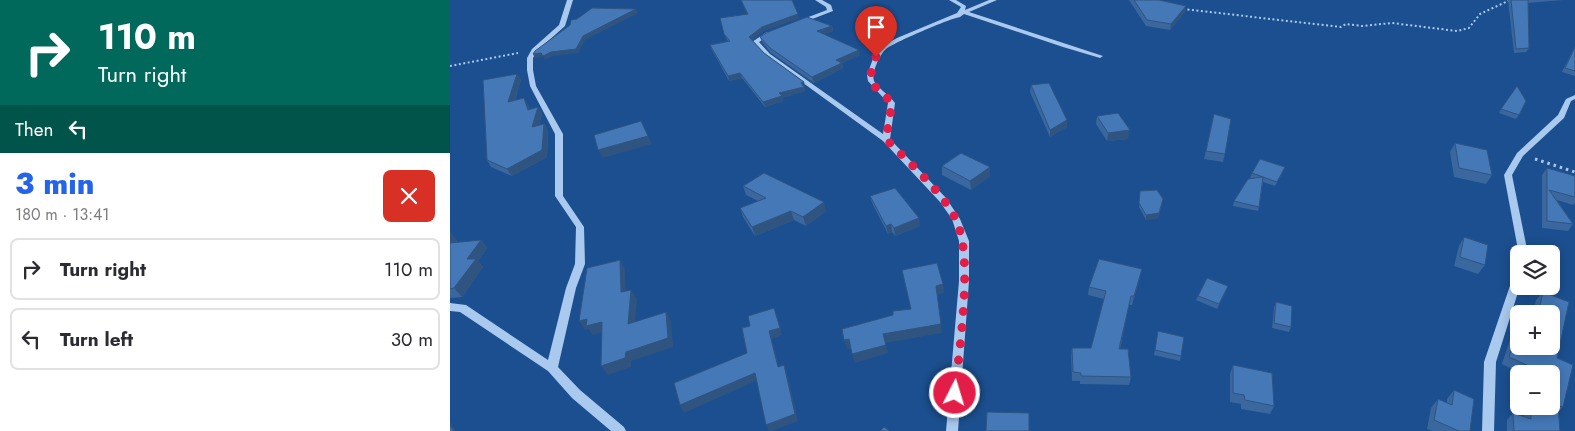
<!DOCTYPE html>
<html lang="en">
<head>
<meta charset="utf-8">
<style>
  :root { --surface:#fff; --page:#f7f7f7; --text:#2b2b33; --muted:#7c7c81; --line:#e1e1e2; --accent:#2563eb }
  body { margin:0; font-family:Jost,sans-serif; background:var(--page); color:var(--text); height:100vh; display:flex; flex-direction:column; font-size:19px; white-space:nowrap }
  * { box-sizing:border-box; margin:0 }
  p { font-size:16px; color:var(--muted) }
  .icon { flex:none; width:28px; height:28px; fill:none; stroke:currentColor; stroke-width:2; stroke-linecap:round; stroke-linejoin:round }
  .map { position:relative; flex:1; overflow:hidden }
  .side { display:flex; flex-direction:column; background:var(--surface); width:450px }
  .side>* { flex:none }
  .banner { background:#00695c; color:#fff; overflow:hidden }
  .controls { position:absolute; left:1060px; top:245px; display:grid; gap:10px }
  .controls a { display:grid; place-items:center; width:50px; height:50px; border-radius:8px; background:var(--surface); box-shadow:0 2px 12px #0003; font-size:25px }
  .pin { position:absolute; display:grid; place-items:center; width:42px; height:42px; color:#fff; margin:-51px -21px; border-radius:50% 50% 50% 0; rotate:-45deg; box-shadow:0 0 5px #0007 }
  .pin .icon { rotate:45deg }
  .me { position:absolute; width:55px; margin:-28px; rotate:5deg; stroke-linejoin:round; filter:drop-shadow(0 0 4px #0008) }
  .turn { display:flex; align-items:center; gap:18px; height:105px; padding:0 15px; font-size:22px }
  .turn .icon { width:65px; height:65px; stroke-width:2.5 }
  .turn b { display:block; font-size:35px; line-height:42px }
  .then { display:flex; align-items:center; height:48px; padding:0 15px; background:#0003; gap:10px; font-size:19px }
  .round { display:grid; place-items:center; flex:none; width:52px; height:52px; border-radius:8px; background:var(--page) }
  .headline { display:flex; align-items:center; justify-content:space-between; height:85px; padding:0 15px }
  h1 { font-size:30px; font-weight:800; line-height:38px; color:var(--accent) }
  ul { padding:0; list-style:none }
  li { display:flex; align-items:center; gap:15px; height:62px; margin:0 10px 8px; padding:0 5px; border:2px solid var(--line); border-radius:8px }
  li div { flex:1 }
  li b { display:block; font-size:19px }
  li em { font-style:normal }
  main { display:flex; flex:1; min-height:0 }
  .map>svg:first-child { display:block }
  .lines { fill:none; stroke-linecap:round; stroke-linejoin:round }
  .path-far1 { stroke:#a9c9ee; stroke-width:2; stroke-dasharray:2 2.5; stroke-linecap:butt }
  .path { stroke:#a9c9ee; stroke-width:3; stroke-dasharray:2.5 4; stroke-linecap:butt }
  .minor { fill:#a9c9ee; fill-rule:evenodd }
  .wall { fill:#3a679d }
  .shaded-wall { fill:#305480 }
  .building { fill:#4478b7; stroke:#305480 }
  .route { stroke:#e11d48; stroke-width:9; stroke-dasharray:0 16.2 }
</style>
</head>
<body>
<main>
<section class="side">
<div class="banner">
<div class="turn"><svg class="icon" aria-label="right" viewBox="0 0 24 24"><path d="M7 20v-9h11M14 6l5 5-5 5"/></svg><div><b>110 m</b>Turn right</div></div>
<div class="then">Then<svg class="icon" aria-label="left" viewBox="0 0 24 24"><path d="M17 20v-9H6M10 6l-5 5 5 5"/></svg></div>
</div>
<div class="headline"><div><h1>3 min</h1><p>180 m · 13:41</p></div><a class="round" style="background:#d93025;color:#fff"><svg class="icon" aria-label="close" viewBox="0 0 24 24"><path d="M6 6l12 12M18 6L6 18"/></svg></a></div>
<ul>
<li><svg class="icon" aria-label="right" viewBox="0 0 24 24"><path d="M7 20v-9h11M14 6l5 5-5 5"/></svg><div><b>Turn right</b></div><em>110 m</em></li>
<li><svg class="icon" aria-label="left" viewBox="0 0 24 24"><path d="M17 20v-9H6M10 6l-5 5 5 5"/></svg><div><b>Turn left</b></div><em>30 m</em></li>
</ul>
</section>
<div class="map">
<svg width="1125" height="431" viewBox="0 0 1125 431">
  <rect width="100%" height="100%" fill="#1b4f8f"/>
  <g class="lines">
    <path class="path-far1" d="M733,9L891,27L896,24L912,26L942,23L1007,31L1019,28L1030,14L1060,0
      M0,66L68,53"/>
    <path class="path" d="M1085,159L1125,172"/>
    <path class="minor" d="M117,0H123L115,26L87,51L83,58V70L86,86L113,134V196L134,227L135,264L126,288L108,367L130,390L174,427L176,431H161L122,398L98,371L10,312L0,311V303L16,305L98,360L116,288L125,264L126,227L105,196V134L80,86L77,70V58L82,49L109,25Z
      M365,0H372L381,5L383,11L352,23H348V21L377,10L376,7Z
      M499,0H506L516,6L515,10L539,0H547L519,12L653,56L650,58L613,47L514,14L510,17C501,18 443,43 436,49C430,54 421,73 424,81C428,88 440,96 445,103L440,139L496,198L510,219L519,241V281L508,431H496L509,281V241L502,219L490,202L433,141L316,56L302,42L317,32H321V34L309,42L320,54L433,134L438,103L418,81L417,75L424,56L432,46L447,38L507,13L511,7Z
      M1125,95V99L1121,101L1114,118L1073,156L1062,175L1078,254L1069,255L1054,175L1067,153L1108,115L1116,99Z
      M1069,271V286H1070L1046,362L1044,431H1032L1034,362L1064,274L1066,272Z"/>
  </g>
  <path class="wall" d="M291,0L349,18L313,31L302,40L314,53L354,82L355,87H354L355,91L332,98L333,101L315,107L292,78L279,81L262,50L260,45L278,41L276,38L274,34L297,14Z
    M679,0H709L735,12L720,30L696,26Z
    M1058,0H1113L1078,3L1079,48L1076,52L1064,53Z
    M382,26L383,31L374,34L410,55L392,63L393,68L364,83L321,53L312,42L310,37Z
    M1125,46V76L1112,72Z
    M67,74L71,80L65,100L74,98L80,109L88,107L92,114L89,125L94,124L98,131L97,157L62,176L41,167L37,160Z
    M581,85L617,120V127L600,137L580,92Z
    M1051,109L1069,115L1066,119L1049,113Z
    M764,114L775,154L773,162L754,159Z
    M647,116L678,139L657,141L646,124Z
    M1005,143L1042,175L1036,184L1004,177L1000,152Z
    M492,166L540,167V176L521,190L492,175Z
    M1097,168L1125,176V203L1123,205L1107,200L1123,224L1118,231L1092,228V175Z
    M833,172L825,186L813,182L809,207L808,211L783,206L784,201L802,179L800,178L802,173Z
    M293,186L376,211L356,226L344,220L305,236L293,217L290,208L308,201L296,195Z
    M690,191L712,204L708,218L696,220L689,207Z
    M420,196L470,226L445,236L442,232L438,234L422,203Z
    M0,232L7,241V242L31,240L37,248L28,261L33,267L12,297L0,298Z
    M1014,237L1035,265L1028,274L1004,266L1009,246Z
    M690,278L682,305H679L670,349L681,377L679,385L630,384V381H622L621,356L622,348H641L654,299L638,295L639,287Z
    M776,291L767,309L746,300L748,296Z
    M1093,292L1119,302L1107,358L1123,365L1113,407L1108,412L1110,431H1057V420L1063,413L1074,417V406H1101V374H1072L1052,364L1063,330L1069,323V346H1101V314H1083L1086,300Z
    M826,302L841,327L839,332L822,328L824,307Z
    M708,331L731,356L730,361L704,355Z
    M783,365L824,406L820,414L791,409V404L780,402V374Z
    M1004,390L1020,431H982L977,429L981,408L988,399L997,403V399Z"/>
  <path class="shaded-wall" d="M736,6L735,12L720,30L721,24Z
    M186,9L188,13L135,40L128,53L103,56L95,60L93,56Z
    M348,14L349,18L313,31L300,42L299,37L312,27Z
    M382,26L383,31L368,36L367,31Z
    M409,50L410,55L392,63L393,68L364,83L362,77L386,60Z
    M91,53L93,57L85,58L83,54Z
    M290,73L292,78L279,81L278,76Z
    M67,74L71,80L62,108L58,102Z
    M354,82L355,87H354L355,91L332,98L333,101L315,107L313,102L329,93Z
    M74,98L78,104L82,116L78,110Z
    M88,107L92,114L86,134L82,127Z
    M617,120V127L600,137V130Z
    M191,121L202,144L153,158L148,150Z
    M94,124L98,131L97,157L62,176L57,169Z
    M680,130L678,139L657,141L658,133Z
    M540,167V176L521,190L520,181Z
    M713,199L708,218L696,220V215Z
    M374,202L376,211L356,226L353,217Z
    M341,211L344,220L305,236L302,227Z
    M469,218L470,226L445,236L444,228Z
    M441,224L442,232L438,234L436,226Z
    M0,232L7,241L1,252L0,250Z
    M31,240L37,248L28,261L33,267L12,297L4,288L17,259Z
    M170,260L175,269L176,301L171,292Z
    M692,269L690,278L682,305L684,296Z
    M493,284L494,293L487,295L486,286Z
    M181,290L187,299L184,333L178,324Z
    M324,308L327,315L332,335L322,339L331,375L328,367L319,331Z
    M216,312L221,321L223,347L181,361V367L158,375L151,366Z
    M137,319L152,322L158,331L143,335L138,329L135,330L129,321Z
    M491,324L492,333L435,343L433,334Z
    M399,339L402,348L397,349L394,340Z
    M436,345L438,353L405,363L402,354Z
    M334,365L337,373L348,421L322,431H319L316,425Z
    M305,373L308,380L234,413L230,405Z
    M0,422L6,431H4L0,426Z"/>
  <path class="building" d="M291,0H342L348,14L312,27L299,37L314,53L354,82L351,83L354,87L329,93L332,96L313,102L290,73L278,76L260,45L280,41L274,34L270,18L298,14Z
    M684,0H709L736,6L721,24L697,20Z
    M1061,0H1078L1079,48L1066,49Z
    M142,8L186,9L133,36L126,49L101,52L93,56L91,53L83,54L85,51L120,25L121,20L127,19Z
    M357,17L382,26L367,31L409,50L386,60L392,63L362,77L320,48L310,37L318,32Z
    M1125,47V71L1115,68Z
    M67,74L58,102L74,98L78,110L88,107L82,127L94,124L92,150L57,169L37,160L33,80Z
    M599,83L617,120L600,130L581,85Z
    M1067,86L1076,101L1069,115L1051,109Z
    M668,113L680,130L658,133L647,116Z
    M764,114L781,119L775,154L756,151Z
    M191,121L198,136L148,150L144,135Z
    M1005,143L1037,150L1042,175L1009,168Z
    M511,153L540,167L520,181L492,166Z
    M810,159L835,167L827,182L802,173Z
    M1097,168L1125,176V197L1099,190L1123,224L1097,221Z
    M314,173L374,202L353,217L341,211L302,227L290,208L316,198L293,186Z
    M813,177L809,207L784,201L798,179Z
    M445,188L469,218L444,228L441,224L436,226L420,196Z
    M707,190L713,199L709,213L696,215L689,203L690,191Z
    M1014,237L1038,245L1035,265L1010,257Z
    M31,240L17,259H26L4,288L0,289V243Z
    M649,259L692,269L684,296H681L669,349H678L681,377L631,376V373L623,372L622,348H641L656,291L639,287Z
    M170,260L171,292L181,290L178,324L216,312L218,338L176,352L175,358L151,366L152,322L136,326L137,319L129,321L137,268Z
    M487,263L493,284L486,286L491,324L433,334L436,345L402,354L399,339L394,340L392,329L443,315V311L461,309L452,270Z
    M757,278L778,286L769,304L748,296Z
    M1093,292L1119,302L1107,358L1123,365L1113,407L1108,406L1110,431H1064L1063,413L1081,419V406H1101V374H1081V367L1059,357L1069,323V346H1101V314H1088Z
    M826,302L842,306L841,327L824,323Z
    M324,308L330,328L319,331L328,367L334,365L345,414L316,425L305,373L230,405L224,383L297,353L292,328L300,326L298,316Z
    M708,331L734,337L731,356L705,350Z
    M783,365L822,373L824,406L795,400L794,395L783,393Z
    M1004,390L1024,399L1020,431H1009L984,420L988,399L1002,405Z
    M537,412L579,413V431H536Z
    M0,426L4,431H0Z
    M434,427L440,431H430Z"/>
  <g class="lines">
    <path class="route" d="M426,57C415,86 422,82 442,103L436,139C457,161 494,193 506,220C524,258 509,349 505,393"/>
  </g>
</svg>
<div class="controls">
<a><svg class="icon" aria-label="layers" viewBox="0 0 24 24"><path d="M12 4l9 5-9 5-9-5zM3 14l9 5 9-5"/></svg></a>
<a>+</a>
<a>−</a>
</div>
<div class="pin" style="left:426px;top:57px;background:#d93025"><svg class="icon" aria-label="arrive" viewBox="0 0 24 24"><path d="M6 21V4h12l-3 4 3 4H6"/></svg></div>
<svg class="me" style="left:505px;top:393px" viewBox="-20 -20 40 40"><circle r="17" fill="#e11d48" stroke="#fff" stroke-width="3"/><path d="M0-11L8 9 0 5-8 9z" fill="#fff"/></svg>
</div>
</main>
</body>
</html>
